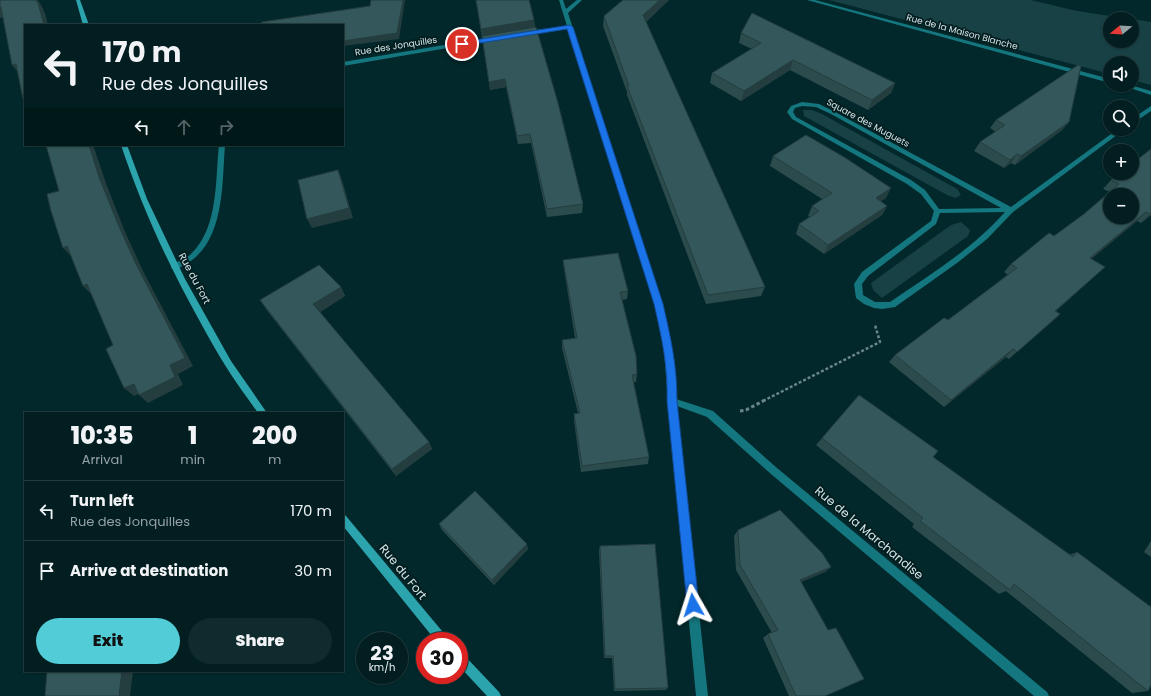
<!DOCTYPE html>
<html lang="en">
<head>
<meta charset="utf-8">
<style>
  :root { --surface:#021e20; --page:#102b2d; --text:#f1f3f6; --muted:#96a2a5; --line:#233c3e; --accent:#52ccd6 }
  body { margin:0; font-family:Poppins,sans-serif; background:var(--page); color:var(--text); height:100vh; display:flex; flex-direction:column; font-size:15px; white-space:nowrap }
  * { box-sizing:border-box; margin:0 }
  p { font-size:13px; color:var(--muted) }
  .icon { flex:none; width:22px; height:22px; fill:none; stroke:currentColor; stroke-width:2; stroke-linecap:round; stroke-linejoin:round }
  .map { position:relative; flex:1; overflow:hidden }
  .sheet { position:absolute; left:24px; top:412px; width:320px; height:260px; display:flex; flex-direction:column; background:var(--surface); border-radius:0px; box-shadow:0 1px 3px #0004,0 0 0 1px var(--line) }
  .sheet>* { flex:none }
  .hud { position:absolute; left:24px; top:24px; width:320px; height:122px; border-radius:0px; box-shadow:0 1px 3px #0004,0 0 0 1px var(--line); background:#021e20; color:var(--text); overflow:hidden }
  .needle { width:26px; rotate:252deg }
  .tools { position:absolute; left:1103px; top:12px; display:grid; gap:8px }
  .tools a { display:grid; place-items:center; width:36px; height:36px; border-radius:50%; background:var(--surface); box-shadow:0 1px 3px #0004,0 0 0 1px var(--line); font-size:20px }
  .speed { position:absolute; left:356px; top:632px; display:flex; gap:8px; font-size:20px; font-weight:700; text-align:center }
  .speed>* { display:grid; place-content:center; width:52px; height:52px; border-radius:50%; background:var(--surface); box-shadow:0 1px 3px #0004,0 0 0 1px var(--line); line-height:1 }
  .speed small { font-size:10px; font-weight:400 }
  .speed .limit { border:6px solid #d22; background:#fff; color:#111 }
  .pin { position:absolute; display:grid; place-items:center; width:34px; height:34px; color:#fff; margin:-17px; border:2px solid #fff; border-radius:50%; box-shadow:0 1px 4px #0007 }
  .me { position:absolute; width:44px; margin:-22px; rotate:354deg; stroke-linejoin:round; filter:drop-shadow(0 0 3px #0008) }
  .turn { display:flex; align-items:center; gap:14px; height:84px; padding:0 12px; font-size:18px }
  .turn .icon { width:52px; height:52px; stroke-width:2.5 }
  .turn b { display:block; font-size:28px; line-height:34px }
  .lanes { display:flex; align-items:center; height:38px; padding:0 12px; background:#0003; justify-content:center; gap:20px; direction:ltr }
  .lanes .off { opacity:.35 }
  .eta { display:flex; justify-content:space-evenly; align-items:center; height:68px; text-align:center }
  .eta b { font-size:24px; font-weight:800; line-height:28px }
  .button { display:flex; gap:8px; margin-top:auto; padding:8px 12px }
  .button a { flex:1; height:46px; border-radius:24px; background:var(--accent); color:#111; font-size:16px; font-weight:800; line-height:46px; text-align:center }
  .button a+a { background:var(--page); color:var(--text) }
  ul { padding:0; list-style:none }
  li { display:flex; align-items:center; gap:12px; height:60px; padding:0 12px; border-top:1px solid var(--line) }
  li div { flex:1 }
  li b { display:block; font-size:15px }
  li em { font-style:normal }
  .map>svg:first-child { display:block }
  .green { fill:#184145 }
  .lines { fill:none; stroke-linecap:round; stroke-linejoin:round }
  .path-far1 { stroke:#6a8689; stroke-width:2.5; stroke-dasharray:3 2; stroke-linecap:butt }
  .path { stroke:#6a8689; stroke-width:3; stroke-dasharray:3.5 2.5; stroke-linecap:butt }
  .street { fill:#14777f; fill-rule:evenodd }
  .secondary { fill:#2ca4ad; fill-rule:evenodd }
  .wall { fill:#2c4b4d }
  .shaded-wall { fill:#243d3f }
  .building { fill:#33575a; stroke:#243d3f; fill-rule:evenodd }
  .route { fill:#1a73e8; stroke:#114b97 }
  .labels { text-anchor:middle; stroke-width:3.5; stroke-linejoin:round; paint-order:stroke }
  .far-street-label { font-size:9px; fill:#d4e7e9; stroke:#031d1f }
  .street-label { font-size:10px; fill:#d4e7e9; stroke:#031d1f }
  .near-street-label { font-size:12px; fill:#d4e7e9; stroke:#031d1f }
</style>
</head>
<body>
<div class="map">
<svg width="1151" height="696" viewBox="0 0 1151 696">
  <rect width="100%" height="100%" fill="#02282b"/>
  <path class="green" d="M829,0H1031L1077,11L1130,19H1110V41H1132V19L1151,22V85L1132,80V63H1110V74Z
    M803,110H812L822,114L957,189L961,195L956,198L947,195L804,116Z
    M961,222L970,230L968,236L882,298L873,290L871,283L951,225Z"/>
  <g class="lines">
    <path class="path-far1" d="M763,401L880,342L875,325"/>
    <path class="path" d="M740,411L746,410L765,400"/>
    <path class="street" d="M559,0H563L566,9L577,0H582L568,13L663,304L673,352L676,399L713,411L777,468L1047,692L1049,696H1034L771,474L707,417L677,406L708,696H696L668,401L664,352L655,304L568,29L527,35L524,33L527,31L567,26Z
      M807,0H815L1110,79V83Z
      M492,37L495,39L494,40L343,66V62Z
      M1121,85H1130L1151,91V95Z
      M802,102L819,104L835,112L1011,207L1118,129H1125L1013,212L987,239L957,263L895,307L882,309L874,308L864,304L856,298L854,284L862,272L931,221L934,211L921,194L907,184L792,119L787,112L791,106ZM802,106L816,107L831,114L1001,208L939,209L925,190L911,180L796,117L793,112L795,108ZM1005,212C972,249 930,275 890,302H875L863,295L862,284L868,276L936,224L940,213Z
      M1151,106V111L1132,124V119Z
      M219,145H225C222,183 225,242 186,264C182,266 178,270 172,269L171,267L172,265C178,261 186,259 191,254C219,227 215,180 219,145Z"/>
    <path class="secondary" d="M76,0H80L89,25H83Z
      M121,145H127L147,199L185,279L231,361L267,413H258C249,400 239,387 230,373C218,355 208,336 198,318C167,262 141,205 121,145Z
      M343,514L346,516L447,637L448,641H436L343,526Z
      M459,653L463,654L499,692L501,696H487L459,666Z"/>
  </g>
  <path class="wall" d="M476,0L534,20L535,27L583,204L582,213L547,217L531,143L518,144L506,87L490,90Z
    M623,0H669L646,22L765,287L761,296L706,304L627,95V92L603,26L604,16Z
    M741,33L895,83L891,93L868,110L790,70L741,101L710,83L712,73L752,49L739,43Z
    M996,120L1069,122L1062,130L1015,165L1011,163L1004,168L974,151L980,142L996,132L990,128Z
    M1151,149V215L1141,223L1137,221L1091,259L1096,275L1056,311L1060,314L1009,359L1006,357L944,407L889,362L895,355L948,320L1008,275L1004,272L1011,264L1054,236L1084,214L1110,192L1103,189L1111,180Z
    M773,156L886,198L881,201L887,206L882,215L824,254L796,234L799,224L810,217L808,216L812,206L822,199L770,166Z
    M563,260L628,291L627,299L622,300L637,374L636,382H633L649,457L648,464L581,472L574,421V414L578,413L562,348V340L575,338L564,269Z
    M341,287L345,296L320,312L429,442L432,449L396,476L266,309L260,300Z
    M822,438L933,457L1069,555L1077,552L1148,691L1132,693L1006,591L999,594L912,527L914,524L816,445Z
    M439,524L528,549L494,585L442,530Z
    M738,530L831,567L825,572L801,582L825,696H789L763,638L768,634L772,633L736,570L734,536Z
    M1151,541V557L1144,552Z
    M600,546L668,688L666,690L614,691L612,658H604L599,551Z"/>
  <path class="shaded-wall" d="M35,0H38L44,10H43L45,13L48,25H44Z
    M403,0H405L399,39L343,46V41Z
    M660,0H669L642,25L643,15Z
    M0,7H1L8,16L0,18Z
    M534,20L535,30L482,38L481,29Z
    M793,60L790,70L741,101L744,91Z
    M16,64L20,75L12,65Z
    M505,79L506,87L490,90L489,82Z
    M895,83L891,93L868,110L872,100Z
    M1069,122L1062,130L1015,165L1021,156Z
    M89,145H93L107,186L126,234L144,273L193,366L178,374L183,385L148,403L139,395L170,365L136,264L118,224L99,177Z
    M1017,154L1011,163L1004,168L1010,160Z
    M338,170L342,180L353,218L312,228L307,219Z
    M891,188L886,198L871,207L876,198Z
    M887,206L882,215L824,254L828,245Z
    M1146,212L1137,221L1082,267L1090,258Z
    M1151,213V215L1141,223Z
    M67,246L72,257L63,248Z
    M87,284L92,295L83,286Z
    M341,287L345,296L318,313L313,304Z
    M1060,314L1052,322L1009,359L1017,352Z
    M1013,349L1006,357L944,407L951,400Z
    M134,384L143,392L134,396L124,388Z
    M429,442L432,449L396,476L392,469Z
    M527,544L528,549L494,585L492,580Z
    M831,567L825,572L794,585L800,580Z
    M122,671H133L130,696H119Z"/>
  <path class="building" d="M0,0H37H35L38,3L44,25H25V98L23,99L16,64L12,65L1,7H0Z
    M371,0H403L397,33L343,41V25H260L262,22L370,6Z
    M476,0H529L534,20L481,29Z
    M623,0H660L643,15L765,287L708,295L627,86H629L604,16Z
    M752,13L895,83L872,100L793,60L744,91L712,73L761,43L741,33Z
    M536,27L558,103L583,204L547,209L530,134L517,136L505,79L489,82L482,36Z
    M1078,65L1081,66L1069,122L1021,156L1017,154L1010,160L980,142L1005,125L996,120Z
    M806,135L844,157L891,188L876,198L887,206L828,245L799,224L819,211L812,206L832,193L773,156Z
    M46,145H89L99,177L118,224L136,264L185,358L170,365L175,377L139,395L134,384L124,388L106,349L113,345L87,284L83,286L67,246L63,248L51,211L47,194L59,191Z
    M1151,149V213L1150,214L1146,212L1090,258L1105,267L1055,311L1060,314L1017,352L1013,349L951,400L895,355L944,318L948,320L1017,268L1011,264L1049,233L1054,236L1084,214L1119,184L1111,180L1120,173H1132V164ZM1110,195H1132V217H1110Z
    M338,170L349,208L307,219L298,180Z
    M618,253L628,291L620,292L636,356L637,374L632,375L649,457L582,466L574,414L580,413L562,340L577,338L563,260Z
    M319,265L341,287L313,304L429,442L392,469L260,300Z
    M859,395L938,451L933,457L1073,557L1077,552L1151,607V685L1148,691L1014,584L1010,590L920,521L923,518L822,438Z
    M475,491L527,544L492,580L439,524Z
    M780,510L822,553L831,567L800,580L828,630L836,628L864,679L825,696H796L768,634L778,630L740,565L738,530Z
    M655,544L668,688L615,689L613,656H605L600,546Z
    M47,671H122L119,696H45Z"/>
  <path class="route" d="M570,25L573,27L663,304C671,339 677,365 677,401L699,605L697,609L693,611L689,609L687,605L667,401C668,365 662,339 654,304L567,29L462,46L459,44L462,42Z"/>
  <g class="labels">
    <g class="far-street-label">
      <text transform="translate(962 32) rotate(15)" y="3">Rue de la Maison Blanche</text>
      <text transform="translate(396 46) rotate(-9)" y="3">Rue des Jonquilles</text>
      <text transform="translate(868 123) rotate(28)" y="3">Square des Muguets</text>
    </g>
    <g class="street-label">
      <text transform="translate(195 278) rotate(62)" y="4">Rue du Fort</text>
    </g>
    <g class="near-street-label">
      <text transform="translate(869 533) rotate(40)" y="4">Rue de la Marchandise</text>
      <text transform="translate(403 572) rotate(51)" y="4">Rue du Fort</text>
    </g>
  </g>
</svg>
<div class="tools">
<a><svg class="needle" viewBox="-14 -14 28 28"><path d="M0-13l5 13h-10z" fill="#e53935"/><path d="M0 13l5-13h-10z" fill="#96a2a5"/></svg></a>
<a><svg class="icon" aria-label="sound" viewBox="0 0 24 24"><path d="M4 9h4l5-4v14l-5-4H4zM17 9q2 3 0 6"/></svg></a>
<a><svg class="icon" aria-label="search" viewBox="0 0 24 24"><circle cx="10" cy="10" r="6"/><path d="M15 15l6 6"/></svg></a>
<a>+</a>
<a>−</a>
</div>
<div class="speed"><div>23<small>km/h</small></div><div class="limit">30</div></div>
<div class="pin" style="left:462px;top:44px;background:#d93025"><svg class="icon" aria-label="arrive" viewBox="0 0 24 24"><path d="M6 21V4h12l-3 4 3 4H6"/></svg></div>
<svg class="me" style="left:693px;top:605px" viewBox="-20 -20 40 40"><path d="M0-17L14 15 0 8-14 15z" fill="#1a73e8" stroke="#fff" stroke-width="4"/></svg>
<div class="hud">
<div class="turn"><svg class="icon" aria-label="left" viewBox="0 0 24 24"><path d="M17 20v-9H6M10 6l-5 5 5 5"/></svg><div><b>170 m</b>Rue des Jonquilles</div></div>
<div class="lanes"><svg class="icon" aria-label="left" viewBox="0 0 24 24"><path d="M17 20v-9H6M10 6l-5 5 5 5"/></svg><svg class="icon off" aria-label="ahead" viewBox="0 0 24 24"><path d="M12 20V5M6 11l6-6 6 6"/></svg><svg class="icon off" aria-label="right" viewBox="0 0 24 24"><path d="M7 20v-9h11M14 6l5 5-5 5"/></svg></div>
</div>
<section class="sheet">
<div class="eta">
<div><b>10:35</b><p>Arrival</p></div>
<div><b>1</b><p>min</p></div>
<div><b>200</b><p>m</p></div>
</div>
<ul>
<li><svg class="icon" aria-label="left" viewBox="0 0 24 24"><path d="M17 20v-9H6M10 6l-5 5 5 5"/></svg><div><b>Turn left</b><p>Rue des Jonquilles</p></div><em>170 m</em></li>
<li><svg class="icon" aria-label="arrive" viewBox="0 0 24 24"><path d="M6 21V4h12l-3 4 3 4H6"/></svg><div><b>Arrive at destination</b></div><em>30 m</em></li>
</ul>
<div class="button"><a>Exit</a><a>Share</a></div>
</section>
</div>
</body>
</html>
